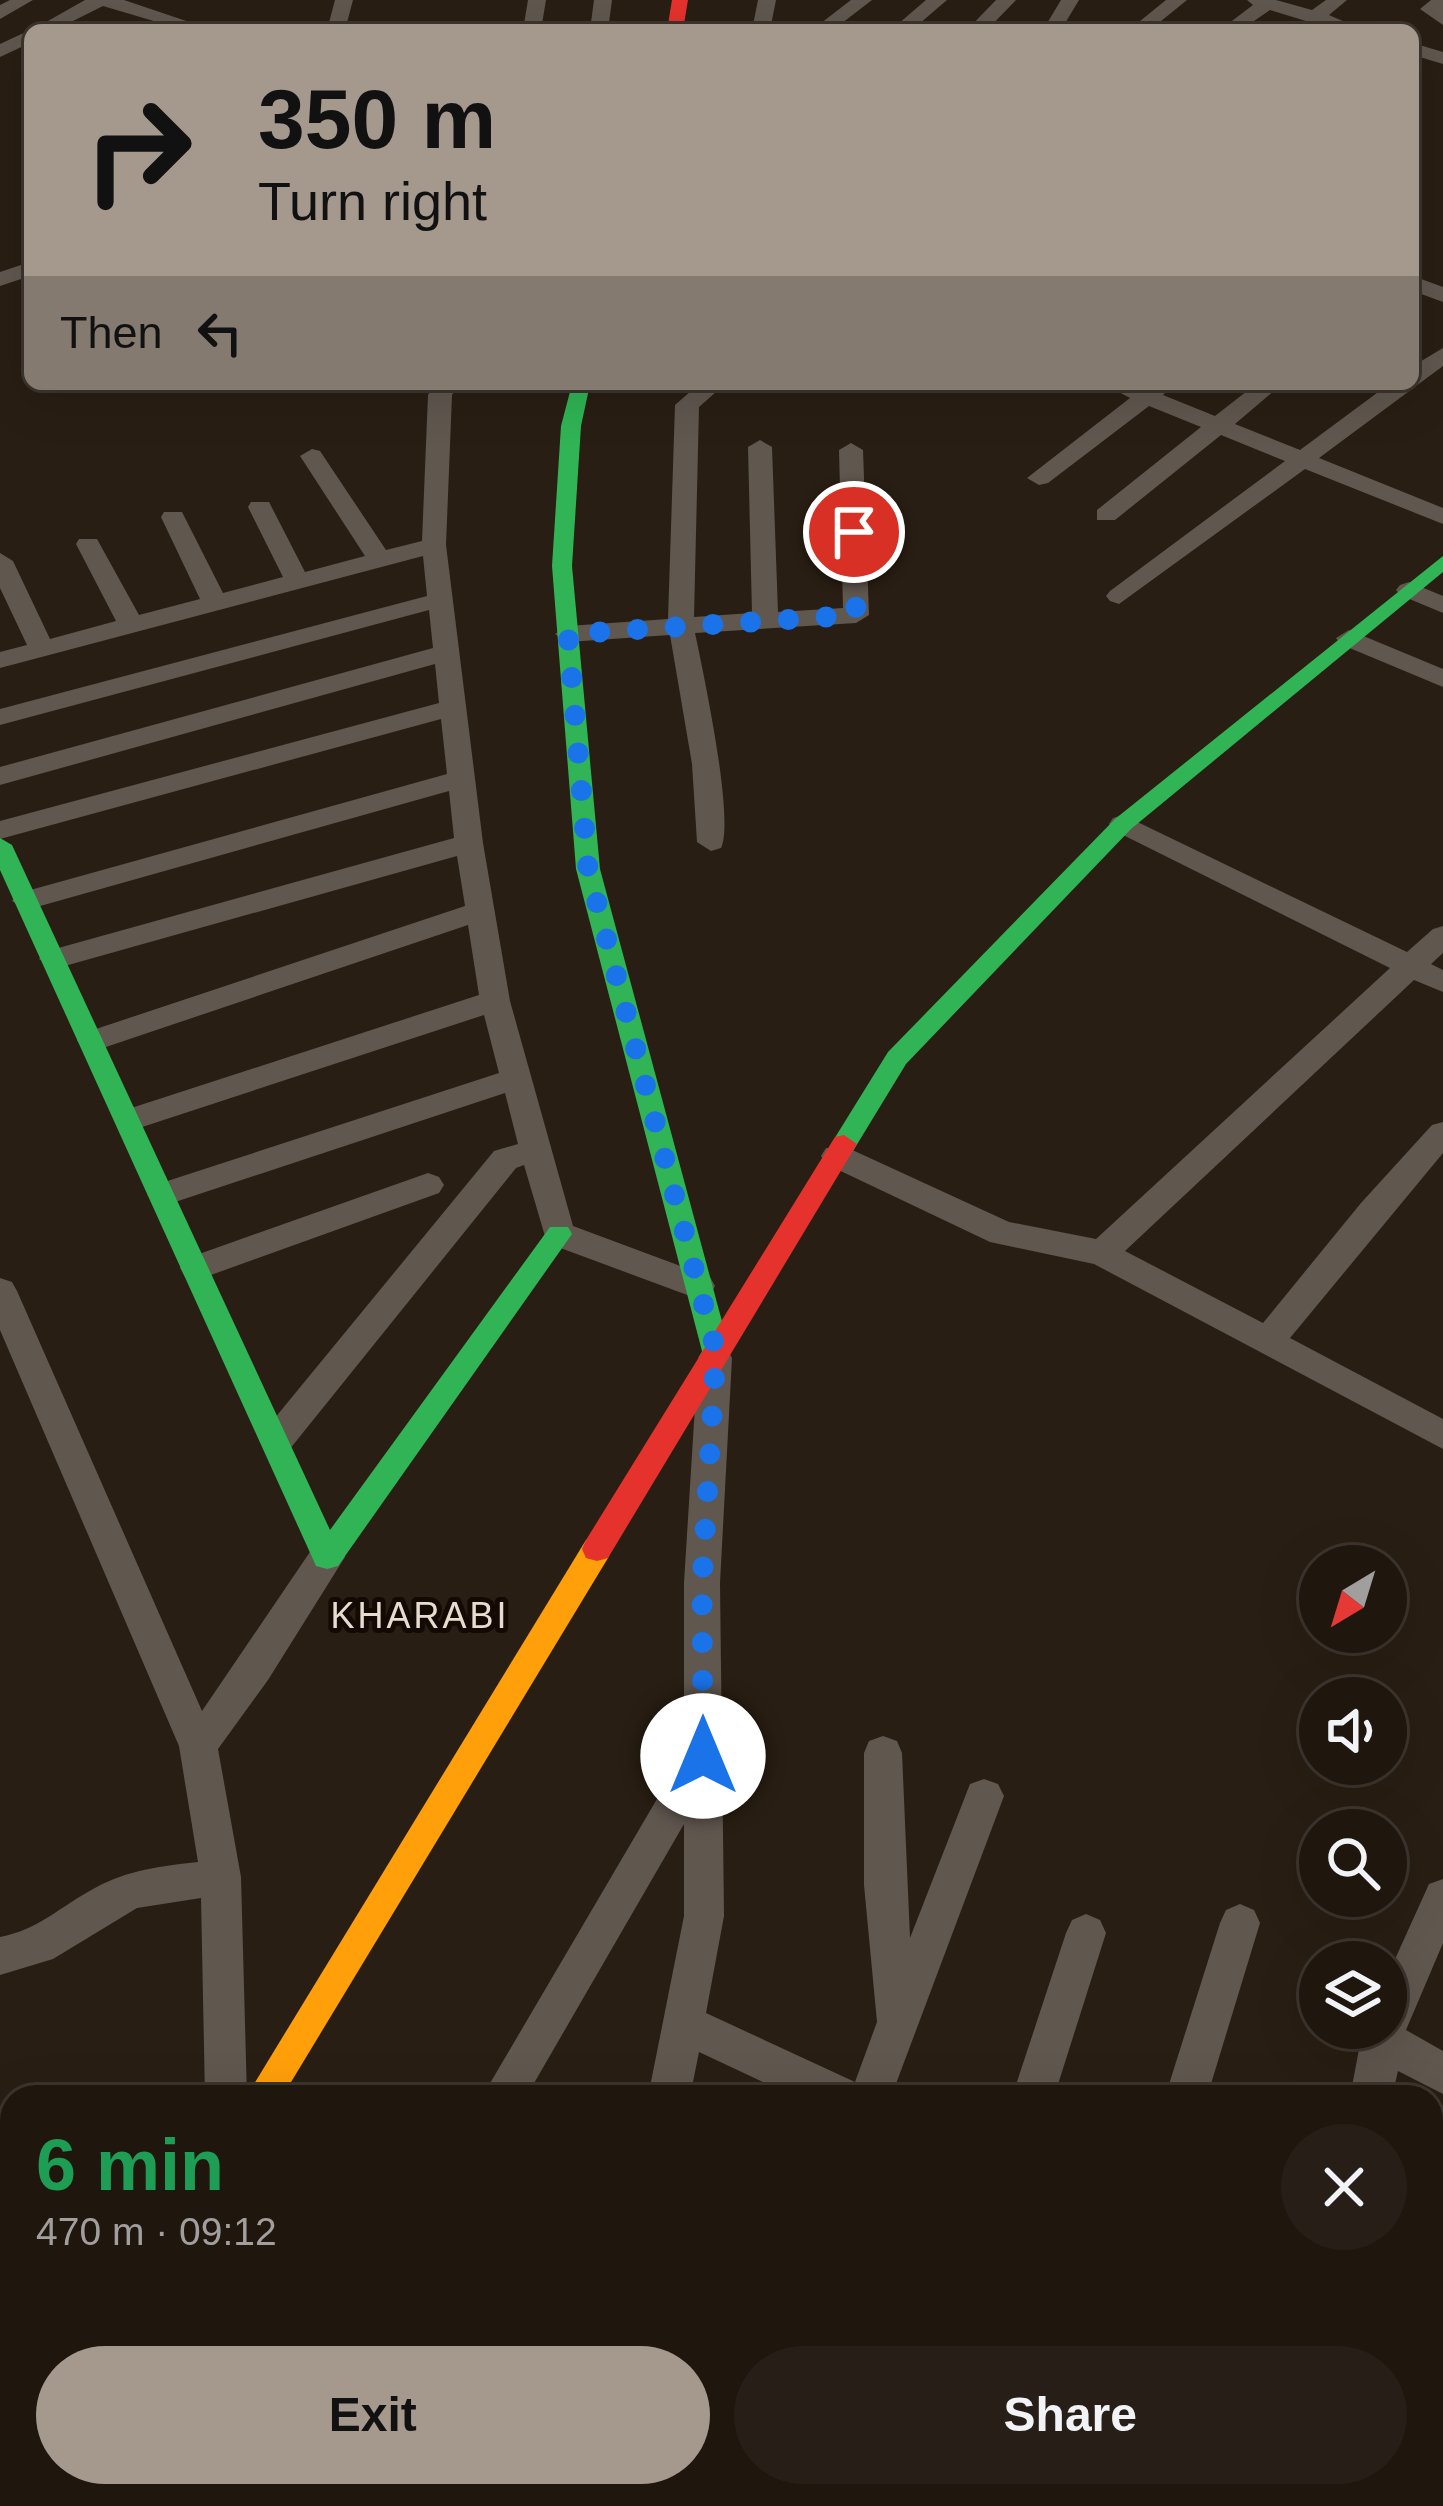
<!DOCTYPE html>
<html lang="en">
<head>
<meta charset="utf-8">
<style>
  :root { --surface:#1f160e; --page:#271f17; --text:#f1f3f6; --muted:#a19f9e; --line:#3c352e; --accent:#a5998d }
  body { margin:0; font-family:Helvetica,sans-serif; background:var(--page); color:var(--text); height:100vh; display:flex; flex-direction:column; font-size:45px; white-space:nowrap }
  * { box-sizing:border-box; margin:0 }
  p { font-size:39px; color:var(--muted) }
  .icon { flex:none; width:66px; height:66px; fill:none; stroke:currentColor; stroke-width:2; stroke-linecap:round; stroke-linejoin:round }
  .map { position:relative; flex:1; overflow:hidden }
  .drawer { position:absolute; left:0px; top:2085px; width:1443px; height:423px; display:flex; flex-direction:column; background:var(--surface); border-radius:36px 36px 0 0; box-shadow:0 12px 48px #0002,0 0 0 3px var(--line) }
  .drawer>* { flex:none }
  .top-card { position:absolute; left:24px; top:24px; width:1395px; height:366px; border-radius:18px; box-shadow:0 12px 48px #0002,0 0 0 3px var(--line); background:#a5998d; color:#111; overflow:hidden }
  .needle { width:78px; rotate:218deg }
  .controls { position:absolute; left:1299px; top:1545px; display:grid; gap:24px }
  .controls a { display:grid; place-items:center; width:108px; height:108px; border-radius:50%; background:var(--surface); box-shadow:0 12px 48px #0002,0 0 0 3px var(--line); font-size:60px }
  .pin { position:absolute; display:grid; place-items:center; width:102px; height:102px; color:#fff; margin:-51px; border:6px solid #fff; border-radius:50%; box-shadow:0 3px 12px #0007 }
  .me { position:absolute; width:132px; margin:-66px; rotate:0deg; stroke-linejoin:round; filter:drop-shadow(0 0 9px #0008) }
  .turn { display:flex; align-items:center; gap:42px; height:252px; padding:0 36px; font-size:54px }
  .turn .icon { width:156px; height:156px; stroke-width:2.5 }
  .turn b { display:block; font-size:84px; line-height:102px }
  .then { display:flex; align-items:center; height:114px; padding:0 36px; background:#0003; gap:24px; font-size:45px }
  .round { display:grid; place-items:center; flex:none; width:126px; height:126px; border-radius:63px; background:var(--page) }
  .overview { display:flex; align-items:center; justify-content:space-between; height:204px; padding:0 36px }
  h1 { font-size:72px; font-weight:600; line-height:90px; color:#1e9e55 }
  .action { display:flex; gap:24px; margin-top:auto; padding:24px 36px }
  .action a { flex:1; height:138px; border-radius:72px; background:var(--accent); color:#111; font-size:48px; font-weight:600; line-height:138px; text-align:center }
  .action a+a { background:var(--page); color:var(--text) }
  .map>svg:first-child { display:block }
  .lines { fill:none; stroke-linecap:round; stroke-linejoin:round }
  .street { fill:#60574f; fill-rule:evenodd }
  .fast { fill:#30b455; fill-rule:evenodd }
  .slow { fill:#ff9f0a; fill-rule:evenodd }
  .jam { fill:#e5322d; fill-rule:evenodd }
  .route { stroke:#1a73e8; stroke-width:21; stroke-dasharray:0 37.8 }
  .labels { text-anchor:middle; stroke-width:10; stroke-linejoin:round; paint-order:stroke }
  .quarter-label { font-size:36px; letter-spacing:3px; fill:#e8dbcf; stroke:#130a04 }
</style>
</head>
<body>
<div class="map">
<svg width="1443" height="2506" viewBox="0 0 1443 2506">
  <rect width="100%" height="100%" fill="#291e13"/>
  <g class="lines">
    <path class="street" d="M10,0H33L0,19V5Z
      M85,0H124L213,30H184L103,6L55,30H32Z
      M335,0H353L345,30H327Z
      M528,0H546L541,30H523Z
      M594,0H612L608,30H590Z
      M758,0H776L770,30H752Z
      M851,0H872L833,30H812Z
      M926,0H947L912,30H891Z
      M996,0H1016L987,30H967Z
      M1061,0H1079L1061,30H1043Z
      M1166,0H1187L1150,30H1129Z
      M1247,0H1276L1312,10L1326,0H1347L1329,15L1363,30H1335L1270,10L1241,30H1220L1253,5Z
      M1431,0H1443V25L1420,9Z
      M30,30V43L0,57V44Z
      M1413,43L1443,52V64L1413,55Z
      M30,262V276L0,286V272Z
      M1413,276L1443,287V302L1413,291Z
      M1443,348V366L1319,458L1443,508V524L1305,469L1119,604L1110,601L1106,596L1110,591L1285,461L1221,435L1115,520H1097V510L1201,427L1149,406L1048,483L1039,485L1027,478L1130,398L1104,384H1173L1163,395L1215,416L1256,384H1282L1235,424L1300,450L1389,384H1413V366Z
      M434,384H458L452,395L446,545L483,843L510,1001L573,1226L710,1277L715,1286L710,1295L698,1299L547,1243L524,1165L516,1168L289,1450L277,1454L265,1450L259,1440L265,1430L494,1151L518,1144L505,1093L163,1206L152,1202L147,1194L152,1186L499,1073L484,1015L130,1131L119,1128L114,1120L119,1112L479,995L468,925L103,1048L92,1052L77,1041L81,1034L465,906L457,856L54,969L39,959L44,952L454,838L449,791L26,910L12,901L16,894L447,774L441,719L0,839V821L439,703L435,664L0,785V767L433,648L429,610L0,725V709L427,596L423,556L0,668V652L27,645L0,588V553L13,561L50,639L116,621L76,544L79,539H97L139,615L200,599L161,517L164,512H182L223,593L283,577L248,507L251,502H269L305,572L365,556L300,456L312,449L320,451L386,550L422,541L428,395Z
      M699,384H725L699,407L694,617L752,613L748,447L760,440L772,447L778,612L843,608L839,450L851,443L863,450L869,615L856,623L695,633C703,671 735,820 721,848L711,851L697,842L692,764L670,635L568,642L555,634L568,626L668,619L675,405Z
      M1409,582L1443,596V613L1400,595L1396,590L1400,585Z
      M1349,630L1443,669V687L1340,644L1336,638Z
      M1123,815L1407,952L1433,929L1443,926V953L1431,964L1443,970V992L1414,980L1125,1251L1263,1323L1361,1203L1432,1125L1443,1122V1153L1290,1338L1443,1419V1449L1094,1264L990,1242L826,1164L821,1156L826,1148H848L1009,1222L1096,1239L1390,968L1113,830L1109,824L1113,818Z
      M428,1173L439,1177L444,1185L439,1193L197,1280L185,1277L180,1268L185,1259Z
      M0,1278L12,1282L17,1291L202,1711L314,1546L327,1542L340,1546L345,1557L268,1680L218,1749L241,1877L247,2097H205L201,1898L137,1908L53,1959L0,1975V1937C38,1930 61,1906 95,1888C127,1870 162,1866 198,1862L179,1746L0,1330Z
      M715,1345L727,1349L732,1358L720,1583L724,1916L706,2013L855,2082L877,2022L864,1885V1753L869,1741L883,1736L897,1741L902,1753L910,1938L970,1784L984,1779L998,1784L1004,1796L891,2097H795L699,2052L690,2097H648L684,1916V1824L526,2097H482L684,1753V1583L698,1358L703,1349Z
      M1443,1879V1943L1406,2030L1443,2051V2094L1398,2071L1392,2097H1350L1363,2028H1386V1979L1429,1884Z
      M1240,1904L1254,1910L1260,1923L1207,2097H1165L1220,1923L1226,1910Z
      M1086,1914L1100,1920L1106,1933L1054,2097H1012L1066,1933L1072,1920Z
      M1431,2189L1443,2194V2240L1431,2235Z
      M1431,2379L1443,2384V2433L1431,2428Z
      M14,2496H64L59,2506H10Z
      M243,2496H291L292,2506H244Z
      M464,2496H512L515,2506H467Z
      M554,2496H602L599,2506H551Z
      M759,2496H807L805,2506H757Z
      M889,2496H937L934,2506H886Z
      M1054,2496H1102L1099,2506H1051Z
      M1205,2496H1263L1267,2506H1210Z"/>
    <path class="fast" d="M572,384H590L581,426L572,566L600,869L730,1351L726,1359H706L702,1351L576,869L552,566L561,426Z
      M1443,556V572L1131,829L906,1064L853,1151H835L831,1144L888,1052L1115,819Z
      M0,838L12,845L330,1530L550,1227H568L572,1234L338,1566L327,1569L316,1566L312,1557L0,870Z"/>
    <path class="slow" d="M597,1537L608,1540L612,1549L608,1558L282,2097H246L586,1540Z"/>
    <path class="jam" d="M672,0H688L683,30H667Z
      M844,1135L857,1144L608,1558L597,1561L586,1558L582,1549L586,1540L835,1137Z"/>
  </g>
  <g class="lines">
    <path class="route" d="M703,1756L702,1583L716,1351L588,869L568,634L856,615L854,532"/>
  </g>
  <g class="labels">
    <g class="quarter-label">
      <text x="420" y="1628">KHARABI</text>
    </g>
  </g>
</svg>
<div class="controls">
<a><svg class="needle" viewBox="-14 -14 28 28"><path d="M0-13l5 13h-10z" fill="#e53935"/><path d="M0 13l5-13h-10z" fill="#a19f9e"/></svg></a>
<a><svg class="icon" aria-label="sound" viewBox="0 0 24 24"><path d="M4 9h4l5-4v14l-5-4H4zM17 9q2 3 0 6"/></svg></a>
<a><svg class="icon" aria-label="search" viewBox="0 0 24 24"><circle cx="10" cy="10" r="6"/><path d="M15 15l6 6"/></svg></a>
<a><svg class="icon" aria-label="layers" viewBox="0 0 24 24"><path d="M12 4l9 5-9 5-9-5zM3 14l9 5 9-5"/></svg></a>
</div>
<div class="pin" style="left:854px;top:532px;background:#d93025"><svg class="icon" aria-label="arrive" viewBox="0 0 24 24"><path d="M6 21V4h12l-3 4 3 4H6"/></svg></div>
<svg class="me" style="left:703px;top:1756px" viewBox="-20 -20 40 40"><circle r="19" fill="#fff"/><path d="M0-13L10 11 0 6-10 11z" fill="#1a73e8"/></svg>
<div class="top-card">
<div class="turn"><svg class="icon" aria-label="right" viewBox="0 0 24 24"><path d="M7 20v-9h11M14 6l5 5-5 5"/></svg><div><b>350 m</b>Turn right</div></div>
<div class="then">Then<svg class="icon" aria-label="left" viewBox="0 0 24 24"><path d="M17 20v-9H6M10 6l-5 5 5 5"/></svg></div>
</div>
<section class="drawer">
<div class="overview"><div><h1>6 min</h1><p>470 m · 09:12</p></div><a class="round"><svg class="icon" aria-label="close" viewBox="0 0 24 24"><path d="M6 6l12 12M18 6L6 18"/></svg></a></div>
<div class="action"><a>Exit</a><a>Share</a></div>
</section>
</div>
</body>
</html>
